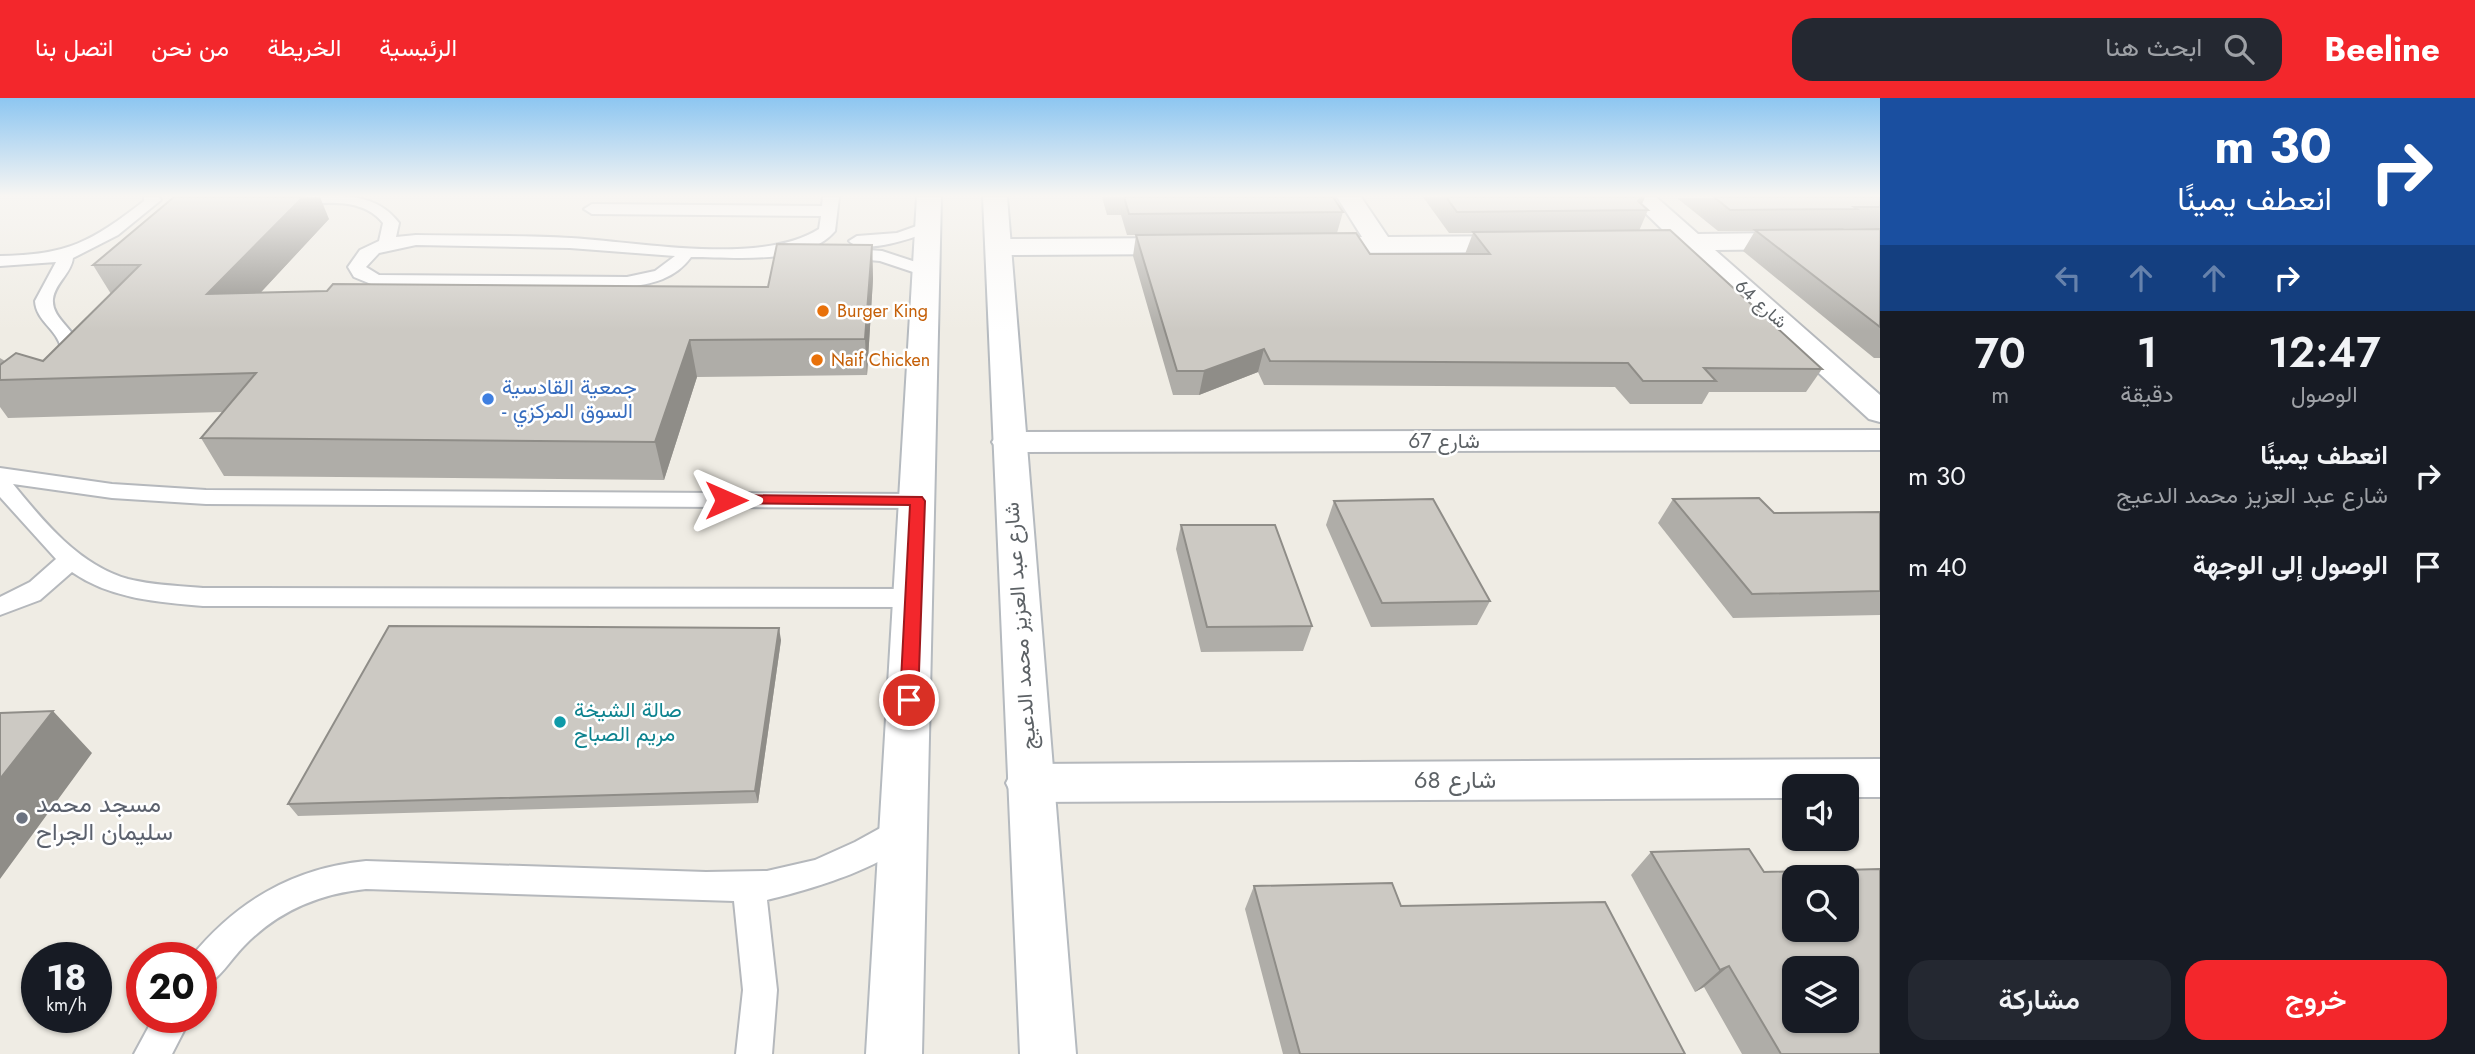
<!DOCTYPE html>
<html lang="ar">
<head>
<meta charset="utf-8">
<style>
  :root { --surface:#171b24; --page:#242831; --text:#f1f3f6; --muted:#9ea1a6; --accent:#f3272c }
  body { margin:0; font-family:Jost,Vazirmatn,sans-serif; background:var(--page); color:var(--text); direction:rtl; height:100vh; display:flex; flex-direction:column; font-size:26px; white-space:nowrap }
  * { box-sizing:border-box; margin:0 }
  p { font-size:23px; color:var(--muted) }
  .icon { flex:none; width:38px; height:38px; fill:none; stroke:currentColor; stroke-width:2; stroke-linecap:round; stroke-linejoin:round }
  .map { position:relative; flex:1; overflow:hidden; direction:ltr }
  .sheet { display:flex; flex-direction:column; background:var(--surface); width:595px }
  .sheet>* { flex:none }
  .top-card { background:#1a4fa0; color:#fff; overflow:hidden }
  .fabs { position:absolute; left:1782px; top:676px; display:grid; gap:14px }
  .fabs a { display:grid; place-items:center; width:77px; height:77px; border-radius:14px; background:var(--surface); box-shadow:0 2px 5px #0004; font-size:35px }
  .speed { position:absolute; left:21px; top:844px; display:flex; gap:14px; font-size:35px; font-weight:700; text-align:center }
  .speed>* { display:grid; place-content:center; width:91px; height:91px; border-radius:50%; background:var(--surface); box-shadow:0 2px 5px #0004; line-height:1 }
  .speed small { font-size:18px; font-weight:400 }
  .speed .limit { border:10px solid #d22; background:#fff; color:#111 }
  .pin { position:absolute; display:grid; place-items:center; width:60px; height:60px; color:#fff; margin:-30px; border:4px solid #fff; border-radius:50%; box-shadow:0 2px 7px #0007 }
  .me { position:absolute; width:77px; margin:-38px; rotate:90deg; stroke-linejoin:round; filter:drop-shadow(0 0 5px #0008) }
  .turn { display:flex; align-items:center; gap:24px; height:147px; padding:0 28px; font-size:32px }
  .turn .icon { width:91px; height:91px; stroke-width:2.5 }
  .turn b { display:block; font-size:49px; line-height:60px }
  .lanes { display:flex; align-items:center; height:66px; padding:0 28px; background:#0003; justify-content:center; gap:35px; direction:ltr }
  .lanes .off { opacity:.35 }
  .eta { display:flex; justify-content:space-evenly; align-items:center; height:119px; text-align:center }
  .eta b { font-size:42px; font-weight:600; line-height:49px }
  .cta { display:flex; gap:14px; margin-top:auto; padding:14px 28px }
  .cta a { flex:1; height:80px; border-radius:21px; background:var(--accent); color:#fff; font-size:28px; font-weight:600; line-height:80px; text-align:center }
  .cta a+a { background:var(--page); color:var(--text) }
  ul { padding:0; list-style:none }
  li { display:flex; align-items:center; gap:21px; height:91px; padding:0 28px }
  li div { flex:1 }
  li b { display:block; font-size:26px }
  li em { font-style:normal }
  header { display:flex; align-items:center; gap:42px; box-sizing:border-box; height:98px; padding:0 35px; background:var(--accent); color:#fff }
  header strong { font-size:33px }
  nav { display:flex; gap:38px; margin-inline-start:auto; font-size:24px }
  .search { width:490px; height:63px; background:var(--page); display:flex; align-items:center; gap:18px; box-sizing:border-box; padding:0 24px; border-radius:21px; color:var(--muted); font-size:26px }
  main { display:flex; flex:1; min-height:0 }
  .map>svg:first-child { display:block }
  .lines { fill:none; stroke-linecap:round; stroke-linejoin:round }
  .lane-casing { stroke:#b5b8bc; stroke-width:4 }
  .street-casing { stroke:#b5b8bc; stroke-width:4 }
  .secondary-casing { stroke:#b5babf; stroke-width:4 }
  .lane { fill:#fff; fill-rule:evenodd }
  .street { fill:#fff; fill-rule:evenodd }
  .secondary { fill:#fff; fill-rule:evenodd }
  .wall { fill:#afada8 }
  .shaded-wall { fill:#8f8d88 }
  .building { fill:#ccc9c3; stroke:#8f8d88; stroke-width:2; fill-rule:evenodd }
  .route { fill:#f3272c; stroke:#9e191d; stroke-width:2 }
  .food-dot { fill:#e8710a; stroke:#fff; stroke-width:2.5 }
  .shop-dot { fill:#3f7fe0; stroke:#fff; stroke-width:2.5 }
  .culture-dot { fill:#0f9aa8; stroke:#fff; stroke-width:2.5 }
  .worship-dot { fill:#6b7280; stroke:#fff; stroke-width:2.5 }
  .labels { text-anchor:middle; stroke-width:5; stroke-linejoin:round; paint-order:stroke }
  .far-street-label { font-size:18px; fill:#5c6165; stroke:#fff }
  .far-food-label { font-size:18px; fill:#c56008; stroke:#fff; text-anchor:start }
  .shop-label { font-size:21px; fill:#366cbe; stroke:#fff; text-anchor:start }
  .street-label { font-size:21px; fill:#5c6165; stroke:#fff }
  .culture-label { font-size:21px; fill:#0d838f; stroke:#fff; text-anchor:start }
  .near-street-label { font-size:24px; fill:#5c6165; stroke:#fff }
  .near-worship-label { font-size:24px; fill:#5b616d; stroke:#fff; text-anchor:start }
</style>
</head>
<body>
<header>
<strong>Beeline</strong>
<div class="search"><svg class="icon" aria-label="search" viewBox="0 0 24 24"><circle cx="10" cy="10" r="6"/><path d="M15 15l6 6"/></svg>ابحث هنا</div>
<nav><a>الرئيسية</a><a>الخريطة</a><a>من نحن</a><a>اتصل بنا</a></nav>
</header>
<main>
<section class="sheet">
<div class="top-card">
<div class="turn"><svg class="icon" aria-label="right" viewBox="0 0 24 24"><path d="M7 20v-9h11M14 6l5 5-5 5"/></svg><div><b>30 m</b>انعطف يمينًا</div></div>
<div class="lanes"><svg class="icon off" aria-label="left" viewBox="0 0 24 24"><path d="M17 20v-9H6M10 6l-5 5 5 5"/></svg><svg class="icon off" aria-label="ahead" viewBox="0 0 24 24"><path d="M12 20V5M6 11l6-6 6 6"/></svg><svg class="icon off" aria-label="ahead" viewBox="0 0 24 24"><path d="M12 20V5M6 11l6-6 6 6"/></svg><svg class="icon" aria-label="right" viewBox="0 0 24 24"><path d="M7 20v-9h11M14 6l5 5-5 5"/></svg></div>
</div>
<div class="eta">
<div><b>12:47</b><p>الوصول</p></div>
<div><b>1</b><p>دقيقة</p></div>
<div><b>70</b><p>m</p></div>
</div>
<ul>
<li><svg class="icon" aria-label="right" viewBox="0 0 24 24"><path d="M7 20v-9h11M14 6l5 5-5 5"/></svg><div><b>انعطف يمينًا</b><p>شارع عبد العزيز محمد الدعيج</p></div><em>30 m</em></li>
<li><svg class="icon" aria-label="arrive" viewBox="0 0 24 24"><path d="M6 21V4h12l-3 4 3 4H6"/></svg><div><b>الوصول إلى الوجهة</b></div><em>40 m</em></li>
</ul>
<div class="cta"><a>خروج</a><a>مشاركة</a></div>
</section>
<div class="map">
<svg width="1880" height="956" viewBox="0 0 1880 956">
  <rect width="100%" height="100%" fill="#efece4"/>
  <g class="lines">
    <g class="lane-casing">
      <path id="lane" d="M144,99H159L161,102L118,137L73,160C71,176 55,185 53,201C51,220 76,232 80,250L67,268H53L50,264L61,250C57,231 36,223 35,203L56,164L0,168V158C68,157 91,144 144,103Z
        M281,99C322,99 372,88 399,125L396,139L416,137C468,138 520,137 571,140C639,144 761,168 819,131L821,118L592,116L584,111L592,106L822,108L823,99H839L835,133C806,168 732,159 691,159C675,181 652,186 627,189L371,186L354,179L348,169L360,152L379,143L383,125C361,97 319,106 287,107L282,105ZM416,147L570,150L675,158L655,173L627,179L379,177L366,169L379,155Z
        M928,124L936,129L934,132C916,139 863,158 849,143L857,138L897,135Z
        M841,150L882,153L931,169L934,173L925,178L880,163L835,159L833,155L835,151Z
        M0,370L112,386L206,392L917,396L925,398L928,403L925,408L917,410L206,406L112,400L13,386C44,424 79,467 128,481C152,487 178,488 203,490L913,491L922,494L926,500L922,506L913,509L203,508C158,504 111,501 72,474L40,502L0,517V499L30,484L56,461L0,399Z
        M904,717L915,721L919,730C902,766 805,793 767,802L777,892L772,956H736L743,892L734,803L366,791C318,796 278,813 244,848C230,862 220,882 201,889V859H191C237,803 293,770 366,763L706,774L767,773L815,762L855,744Z
        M154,919H191L172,956H134Z"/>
    </g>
    <g class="street-casing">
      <path id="street" d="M1337,99H1361L1388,139L1521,138L1530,141L1534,146L1530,151L1521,154L1312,155L1303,152L1299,147L1303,142L1362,139Z
        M1629,99H1656L1698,136L1880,134V150L1715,152L1880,297V324L1869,321L1685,152L1625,150L1621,145L1625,140L1668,137Z
        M1185,140L1194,142L1198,148L1194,154L1185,156L999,157L990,155L986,149L990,143L999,141Z
        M1880,332V352L1009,354L997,351L992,344L997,337L1009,334Z
        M1880,661V699H1846V688H1794V700L1029,704L1013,699L1006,685L1013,671L1029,666Z"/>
    </g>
    <g class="secondary-casing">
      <path id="secondary" d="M917,99H941L922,956H866Z
        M983,99H1007L1076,956H1020Z"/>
    </g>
    <use href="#lane" class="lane"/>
    <use href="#street" class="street"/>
    <use href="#secondary" class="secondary"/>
  </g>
  <path class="wall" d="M1102,99H1333L1343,114L1337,135L1370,156H1465L1473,135H1449L1423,99H1645L1642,106L1648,112L1639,133L1822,271L1806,294H1709L1702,306H1630L1615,289L1264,287L1258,274L1199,297H1173L1133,158L1136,137H1127L1121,117H1107Z
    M1880,99V130H1844L1843,131H1880V260H1874L1743,153L1755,133H1718L1677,100Z
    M329,121L260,195L768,189L872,147L873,181L867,277L697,279L664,382L224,378L201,340L222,314L8,320L0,309V260L5,263H43L111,196L93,167Z
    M1673,401L1774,415L1880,414V517L1733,520L1658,425Z
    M1334,403L1490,503L1477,527L1371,529L1326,427Z
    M1181,427L1312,528L1303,553L1201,554L1176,451Z
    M781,542L758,705L298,718L288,706Z
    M1651,754L1880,956H1742L1704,889L1695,894L1631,777Z
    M1254,788L1401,808L1685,956H1283L1245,811Z"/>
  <path class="shaded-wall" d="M303,99H320L329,121L226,232L207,196Z
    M1642,99H1645L1639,112L1638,103Z
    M872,147L873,181L867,277L865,241Z
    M690,242L697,279L664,382L655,344Z
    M1264,251L1258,274L1199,297L1204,273Z
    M779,530L781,542L758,705L755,693Z
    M53,613L92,655L0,781V681Z
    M1729,868L1704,889L1695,894L1720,872Z"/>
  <path class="building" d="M174,99H303L207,196L327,193L333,186L768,189L777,146L872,147L865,241L690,242L655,344L201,340L256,275L0,282V267L16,255L43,263L140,167H93Z
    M1124,99H1333L1343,114L1129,116Z
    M1446,99H1642L1638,103L1648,112L1457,114Z
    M1714,99H1880V109H1854L1857,111L1730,112Z
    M1880,131V229L1755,132Z
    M1670,132L1822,271L1704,270L1716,283H1643L1628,265L1270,263L1264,251L1204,273H1177L1136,137L1356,135L1370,156H1490L1473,134Z
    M1759,400L1774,415L1880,414V493L1752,496L1673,401Z
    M1433,401L1490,503L1382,505L1334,403Z
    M1181,427H1275L1312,528L1207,529Z
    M389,528L779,530L755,693L288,706Z
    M53,613L0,681V615Z
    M1749,751L1764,774L1880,771V956H1781L1729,868L1720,872L1651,754ZM1794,779H1846V831H1794ZM1794,870H1846V922H1794Z
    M1392,785L1401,808L1605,804L1685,956H1300L1254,788Z"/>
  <linearGradient id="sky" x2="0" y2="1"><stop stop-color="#8dc6f1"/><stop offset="0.42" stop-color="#f8f6f3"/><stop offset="1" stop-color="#f8f6f3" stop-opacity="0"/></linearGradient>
  <rect width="1880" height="233" fill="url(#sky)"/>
  <path class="route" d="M726,397L922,399L925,403L918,602L915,607H902L900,602L910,407L721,405L719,402L721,398Z"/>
  <g class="food-dot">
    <circle cx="823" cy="213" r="7"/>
    <circle cx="817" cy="262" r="7"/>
  </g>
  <circle class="shop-dot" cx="488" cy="301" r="7"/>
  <circle class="culture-dot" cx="560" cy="624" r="7"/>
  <circle class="worship-dot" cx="22" cy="720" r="7"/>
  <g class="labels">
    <g class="far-street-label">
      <text transform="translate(1761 206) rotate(42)" y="6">شارع 64</text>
    </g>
    <g class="far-food-label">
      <text x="837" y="219">Burger King</text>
      <text x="831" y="268">Naif Chicken</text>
    </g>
    <g class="shop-label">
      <text x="502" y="296">جمعية القادسية<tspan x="502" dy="24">- السوق المركزي</tspan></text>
    </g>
    <g class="street-label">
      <text x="1444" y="350">شارع 67</text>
      <text transform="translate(1020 528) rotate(-94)" y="7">شارع عبد العزيز محمد الدعيج</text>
    </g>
    <g class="culture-label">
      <text x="574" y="619">صالة الشيخة<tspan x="574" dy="24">مريم الصباح</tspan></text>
    </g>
    <g class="near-street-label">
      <text x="1455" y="690">شارع 68</text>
    </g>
    <g class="near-worship-label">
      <text x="36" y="714">مسجد محمد<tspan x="36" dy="28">سليمان الجراح</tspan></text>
    </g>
  </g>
</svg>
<div class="fabs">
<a><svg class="icon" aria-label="sound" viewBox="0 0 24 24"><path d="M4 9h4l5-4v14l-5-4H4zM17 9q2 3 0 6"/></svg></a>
<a><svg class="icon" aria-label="search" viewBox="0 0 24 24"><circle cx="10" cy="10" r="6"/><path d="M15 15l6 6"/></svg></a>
<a><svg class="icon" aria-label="layers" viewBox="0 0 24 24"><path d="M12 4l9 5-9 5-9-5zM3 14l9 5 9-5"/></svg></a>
</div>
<div class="speed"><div>18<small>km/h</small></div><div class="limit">20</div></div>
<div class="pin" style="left:909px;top:602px;background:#d93025"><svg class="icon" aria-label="arrive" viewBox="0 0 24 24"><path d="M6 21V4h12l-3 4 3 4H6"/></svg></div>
<svg class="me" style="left:726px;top:402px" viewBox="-20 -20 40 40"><path d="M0-17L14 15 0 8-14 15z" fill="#f3272c" stroke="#fff" stroke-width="4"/></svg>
</div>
</main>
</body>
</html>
